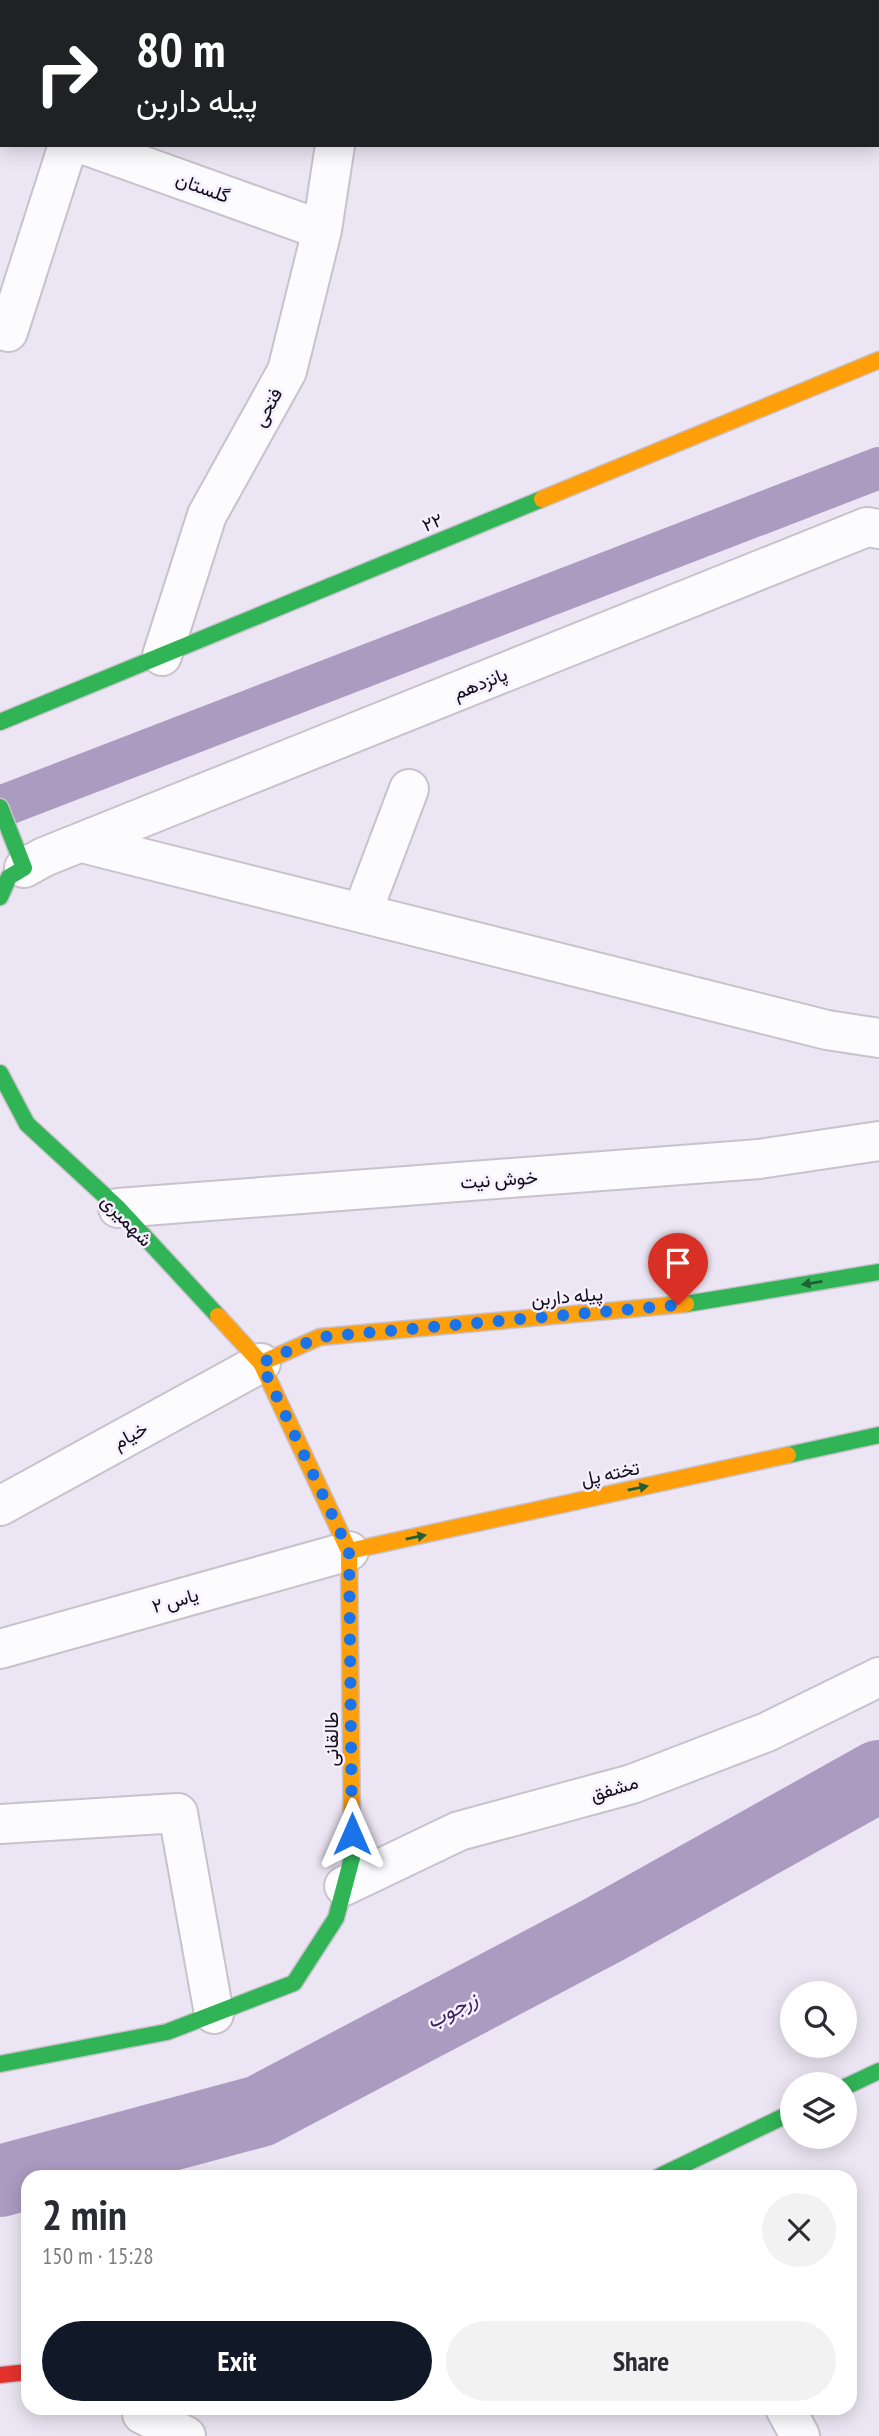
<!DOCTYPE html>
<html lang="en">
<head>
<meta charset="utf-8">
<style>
  :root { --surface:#fff; --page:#f2f2f3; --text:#2b2b33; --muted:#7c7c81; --accent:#111827 }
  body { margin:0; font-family:"PT Sans Narrow",Vazirmatn,sans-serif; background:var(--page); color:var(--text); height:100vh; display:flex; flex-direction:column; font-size:26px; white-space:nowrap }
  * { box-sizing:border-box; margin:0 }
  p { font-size:23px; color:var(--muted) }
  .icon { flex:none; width:38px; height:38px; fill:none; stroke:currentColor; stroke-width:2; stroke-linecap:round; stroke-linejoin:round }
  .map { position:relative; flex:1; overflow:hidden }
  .side { position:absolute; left:21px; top:2170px; width:836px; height:245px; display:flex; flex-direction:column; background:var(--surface); border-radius:21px; box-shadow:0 4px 18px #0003 }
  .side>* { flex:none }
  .hud { position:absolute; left:0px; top:0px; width:880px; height:147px; box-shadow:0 4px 18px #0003; background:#202124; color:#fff; overflow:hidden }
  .tools { position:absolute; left:780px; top:1981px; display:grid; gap:14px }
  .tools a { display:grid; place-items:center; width:77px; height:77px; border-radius:50%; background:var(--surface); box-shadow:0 4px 18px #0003; font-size:35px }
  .pin { position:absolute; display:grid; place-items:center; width:60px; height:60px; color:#fff; margin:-72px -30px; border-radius:50% 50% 50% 0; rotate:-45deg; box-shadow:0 0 7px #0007 }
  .pin .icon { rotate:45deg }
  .me { position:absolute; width:77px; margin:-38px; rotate:0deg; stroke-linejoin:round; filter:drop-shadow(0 0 5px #0008) }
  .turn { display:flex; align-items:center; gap:24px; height:147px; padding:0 21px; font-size:32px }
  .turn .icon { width:91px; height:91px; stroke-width:2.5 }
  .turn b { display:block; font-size:49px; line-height:60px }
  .round { display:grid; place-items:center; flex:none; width:74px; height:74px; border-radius:37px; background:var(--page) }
  .overview { display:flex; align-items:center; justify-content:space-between; height:119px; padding:0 21px }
  h1 { font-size:42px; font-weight:700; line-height:52px }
  .button { display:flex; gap:14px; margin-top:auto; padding:14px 21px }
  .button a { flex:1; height:80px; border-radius:42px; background:var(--accent); color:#fff; font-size:28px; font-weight:700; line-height:80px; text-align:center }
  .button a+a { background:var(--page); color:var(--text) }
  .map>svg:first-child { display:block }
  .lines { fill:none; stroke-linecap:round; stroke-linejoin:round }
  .canal { stroke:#ac9bc1; stroke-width:42 }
  .river { stroke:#ac9bc1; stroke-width:72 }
  .street-casing { stroke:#c8c2cd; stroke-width:42 }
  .fast-casing { stroke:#c8c2cd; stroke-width:19 }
  .slow-casing { stroke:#c8c2cd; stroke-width:19 }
  .jam-casing { stroke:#c8c2cd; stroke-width:19 }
  .street { stroke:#fcfbfd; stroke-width:38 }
  .fast { stroke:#30b455; stroke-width:16 }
  .slow { stroke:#ff9f0a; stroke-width:16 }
  .jam { stroke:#e5322d; stroke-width:16 }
  .oneway { fill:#206036 }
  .route { stroke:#1a73e8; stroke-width:12; stroke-dasharray:0 21.6 }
  .labels { text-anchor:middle; stroke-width:5; stroke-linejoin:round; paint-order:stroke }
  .street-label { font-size:19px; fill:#110d16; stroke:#f5efff }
  .water-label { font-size:21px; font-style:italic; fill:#3f205c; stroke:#f5efff }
</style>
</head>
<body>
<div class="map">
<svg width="879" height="2436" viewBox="0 0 879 2436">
  <rect width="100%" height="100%" fill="#ece5f3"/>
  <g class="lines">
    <path class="canal" d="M0,807L879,468"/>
    <path class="river" d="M0,2181L260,2111L605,1929L879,1776"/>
    <g class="street-casing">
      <path id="street" d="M254,0L256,2
        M0,122H2
        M85,145L322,230
        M8,332L68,145
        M162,656L207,515L287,371L322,230L335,145
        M82,843L827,1030L879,1038
        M24,868L44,857L867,527L879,529
        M362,913L409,789
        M118,1208L759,1159L879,1141
        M0,1506L261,1363
        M0,1649L349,1551
        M0,1824L178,1813L214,2014
        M344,1886L459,1831L632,1784L767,1732L879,1677
        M785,2408L800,2436
        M142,2414L186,2436"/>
    </g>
    <g class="fast-casing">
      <path id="fast" d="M0,722L542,499
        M0,807L24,868L9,877L0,897
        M0,1073L27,1124L118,1208L218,1316
        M686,1304L879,1272
        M788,1455L879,1435
        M0,2064L167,2032L294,1983L336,1918L352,1858V1834
        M845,2087L879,2071
        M658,2177L793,2112"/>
    </g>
    <g class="slow-casing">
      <path id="slow" d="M542,499L879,360
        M218,1316L261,1363L349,1551L352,1834
        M261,1363L320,1337L686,1304
        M349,1551L788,1455"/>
    </g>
    <g class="jam-casing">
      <path id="jam" d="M0,2375L28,2372"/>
    </g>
    <use href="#street" class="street"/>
    <use href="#fast" class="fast"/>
    <use href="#slow" class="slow"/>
    <use href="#jam" class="jam"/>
  </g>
  <defs><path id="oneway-solid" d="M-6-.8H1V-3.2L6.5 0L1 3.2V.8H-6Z" transform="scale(1.75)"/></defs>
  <g class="oneway">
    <use href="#oneway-solid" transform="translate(812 1283) rotate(171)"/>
    <use href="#oneway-solid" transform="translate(638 1488) rotate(-12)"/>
    <use href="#oneway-solid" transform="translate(416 1537) rotate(-12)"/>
  </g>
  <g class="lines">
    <path class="route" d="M352,1834L349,1551L261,1363L320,1337L678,1305"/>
  </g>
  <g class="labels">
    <g class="street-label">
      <text transform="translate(203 187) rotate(20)" y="7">گلستان</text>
      <text transform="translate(267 407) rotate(-61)" y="7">فتحی</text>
      <text transform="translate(432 522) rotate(-22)" y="7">۲۲</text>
      <text transform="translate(480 683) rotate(-22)" y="7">پانزدهم</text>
      <text transform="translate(499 1179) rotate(-4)" y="7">خوش نیت</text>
      <text transform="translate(127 1220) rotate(46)" y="7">شهمیری</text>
      <text transform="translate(567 1296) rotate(-5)" y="7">پیله داربن</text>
      <text transform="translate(130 1435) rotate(-29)" y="7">خیام</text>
      <text transform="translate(610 1473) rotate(-12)" y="7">تخته پل</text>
      <text transform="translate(175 1600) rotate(-16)" y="7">یاس ۲</text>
      <text transform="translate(331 1739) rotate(-90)" y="7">طالقانی</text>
      <text transform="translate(614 1788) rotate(-17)" y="7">مشفق</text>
    </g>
    <g class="water-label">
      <text transform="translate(452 2010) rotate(-28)" y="7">زرجوب</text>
    </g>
  </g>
</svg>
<div class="tools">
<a><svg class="icon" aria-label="search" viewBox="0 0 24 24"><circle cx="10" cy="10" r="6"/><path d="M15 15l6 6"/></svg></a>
<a><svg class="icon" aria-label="layers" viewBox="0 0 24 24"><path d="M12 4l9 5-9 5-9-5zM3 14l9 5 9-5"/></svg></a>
</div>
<div class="pin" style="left:678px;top:1305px;background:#d93025"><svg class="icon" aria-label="arrive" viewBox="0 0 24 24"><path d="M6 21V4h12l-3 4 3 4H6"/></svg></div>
<svg class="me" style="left:352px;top:1834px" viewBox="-20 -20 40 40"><path d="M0-17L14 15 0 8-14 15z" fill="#1a73e8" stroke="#fff" stroke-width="4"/></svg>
<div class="hud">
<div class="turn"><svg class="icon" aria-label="right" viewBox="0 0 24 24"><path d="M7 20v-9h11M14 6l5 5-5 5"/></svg><div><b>80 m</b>پیله داربن</div></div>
</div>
<section class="side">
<div class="overview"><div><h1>2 min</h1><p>150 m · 15:28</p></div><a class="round"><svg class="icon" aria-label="close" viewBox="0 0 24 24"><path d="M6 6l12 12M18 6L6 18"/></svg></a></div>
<div class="button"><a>Exit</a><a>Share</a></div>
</section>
</div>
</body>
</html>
